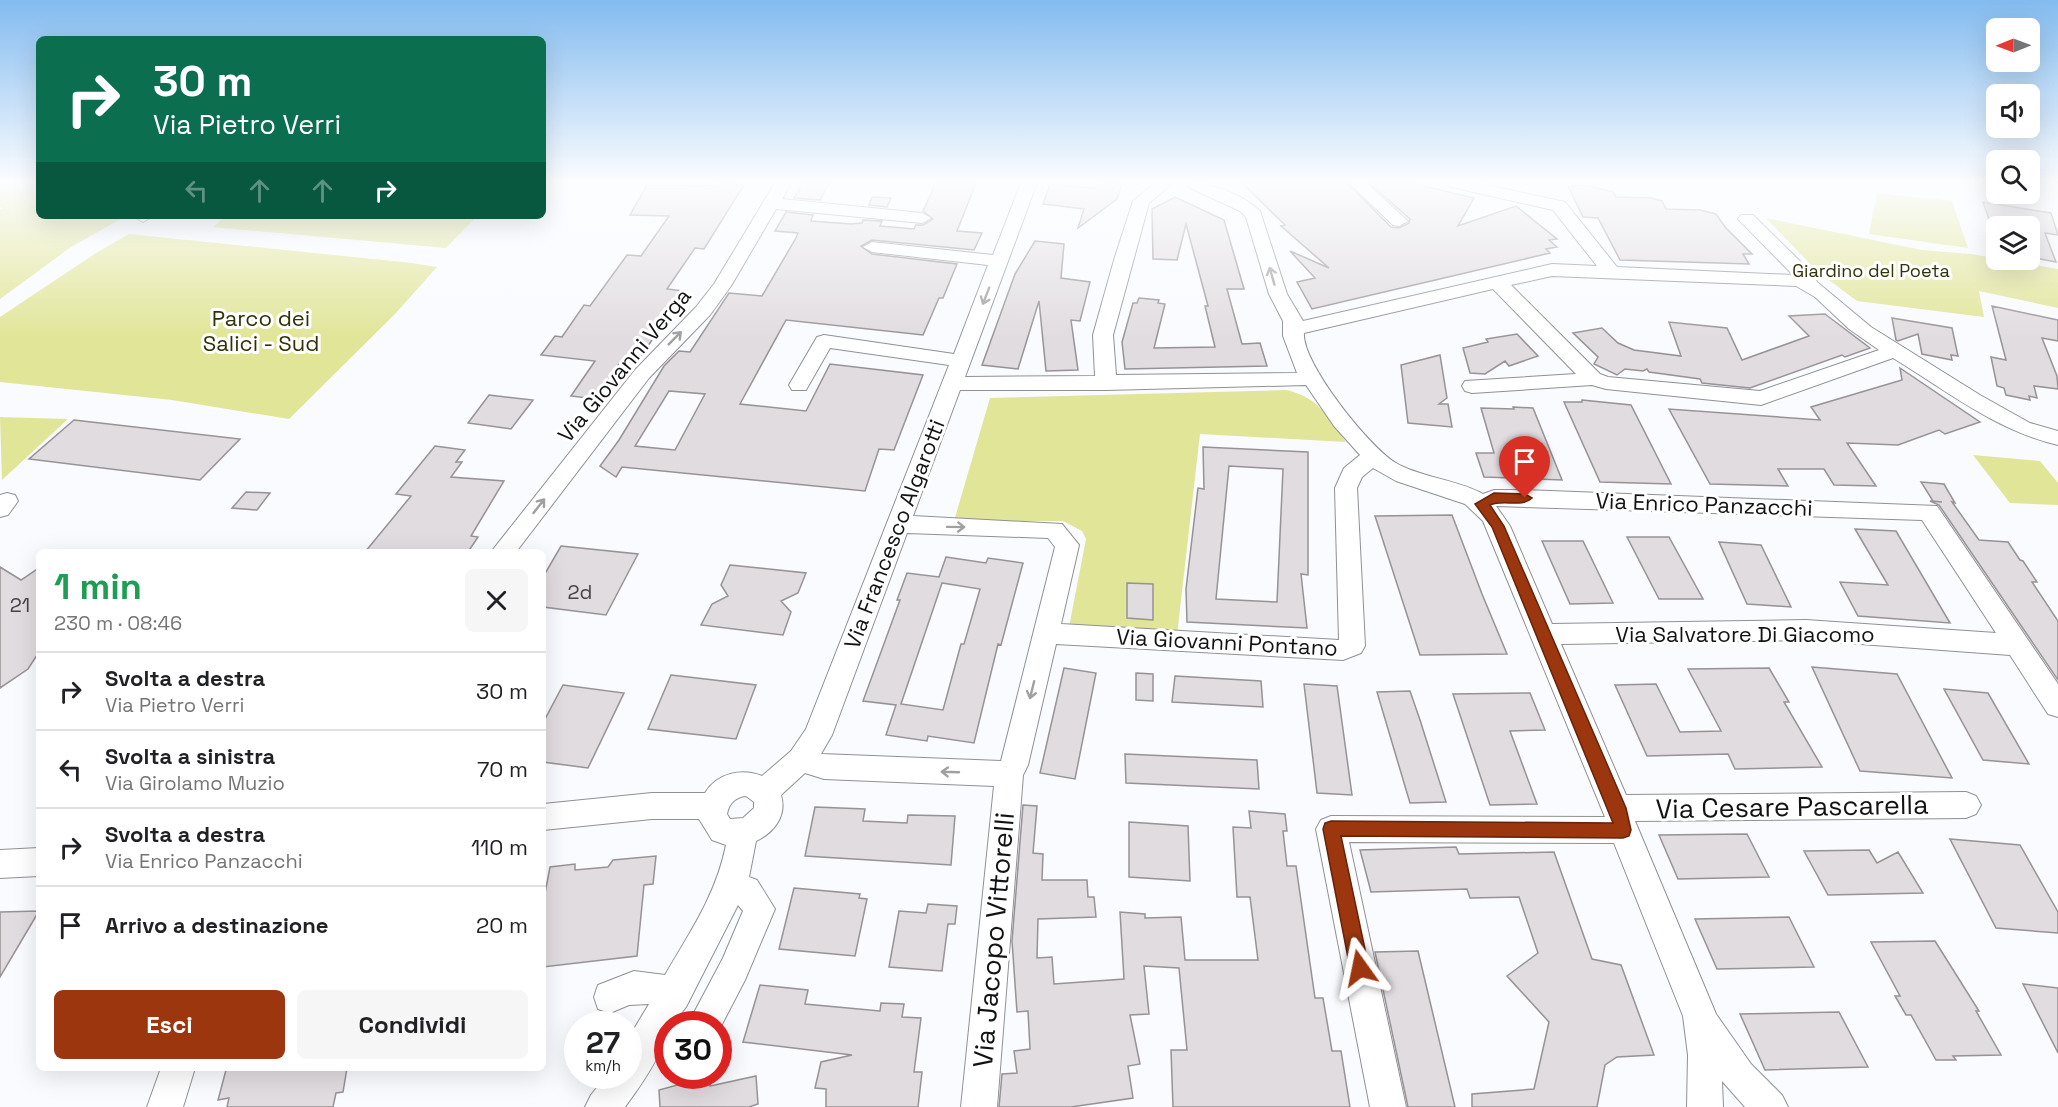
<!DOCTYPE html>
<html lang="it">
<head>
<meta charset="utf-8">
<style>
  :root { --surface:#fff; --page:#f6f6f6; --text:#202124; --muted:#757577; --line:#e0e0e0; --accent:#9c360f }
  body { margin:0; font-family:"Space Grotesk",sans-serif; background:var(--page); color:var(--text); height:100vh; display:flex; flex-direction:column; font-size:22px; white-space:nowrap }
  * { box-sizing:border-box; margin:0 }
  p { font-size:20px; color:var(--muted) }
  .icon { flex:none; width:33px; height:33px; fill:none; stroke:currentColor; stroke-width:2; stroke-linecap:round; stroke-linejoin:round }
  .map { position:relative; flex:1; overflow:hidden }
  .side { position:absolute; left:36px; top:549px; width:510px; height:522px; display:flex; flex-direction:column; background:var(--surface); border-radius:9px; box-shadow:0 6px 24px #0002 }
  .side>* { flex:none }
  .hud { position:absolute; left:36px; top:36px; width:510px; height:183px; border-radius:9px; box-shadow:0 6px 24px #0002; background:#0b6e4f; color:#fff; overflow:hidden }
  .needle { width:39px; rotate:269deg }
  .tools { position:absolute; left:1986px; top:18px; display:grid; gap:12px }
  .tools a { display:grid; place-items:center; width:54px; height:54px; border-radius:9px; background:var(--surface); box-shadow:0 6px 24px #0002; font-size:30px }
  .speed { position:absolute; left:564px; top:1011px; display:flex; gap:12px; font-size:30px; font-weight:700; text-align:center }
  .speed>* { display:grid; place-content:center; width:78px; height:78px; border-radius:50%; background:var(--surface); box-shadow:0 6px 24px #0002; line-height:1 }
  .speed small { font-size:15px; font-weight:400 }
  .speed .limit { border:9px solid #d22; background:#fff; color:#111 }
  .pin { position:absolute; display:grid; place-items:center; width:51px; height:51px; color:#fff; margin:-62px -26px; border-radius:50% 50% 50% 0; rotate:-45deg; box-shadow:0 0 6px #0007 }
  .pin .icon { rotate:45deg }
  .me { position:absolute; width:66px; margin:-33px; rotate:348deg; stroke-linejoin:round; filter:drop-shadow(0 0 4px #0008) }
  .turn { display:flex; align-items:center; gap:21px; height:126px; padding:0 18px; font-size:27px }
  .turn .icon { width:78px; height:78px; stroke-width:2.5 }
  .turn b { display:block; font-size:42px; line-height:51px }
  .lanes { display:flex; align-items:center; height:57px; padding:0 18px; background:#0003; justify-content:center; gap:30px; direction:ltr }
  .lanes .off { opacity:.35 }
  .round { display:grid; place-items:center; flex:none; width:63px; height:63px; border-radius:9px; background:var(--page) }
  .head { display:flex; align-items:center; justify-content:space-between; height:102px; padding:0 18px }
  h1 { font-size:36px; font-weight:600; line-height:45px; color:#1e9e55 }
  .button { display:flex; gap:12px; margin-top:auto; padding:12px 18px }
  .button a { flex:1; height:69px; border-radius:9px; background:var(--accent); color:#fff; font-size:24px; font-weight:600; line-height:69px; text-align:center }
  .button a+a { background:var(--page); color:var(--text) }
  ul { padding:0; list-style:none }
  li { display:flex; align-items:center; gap:18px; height:78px; padding:0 18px; border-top:2px solid var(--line) }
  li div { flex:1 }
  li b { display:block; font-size:22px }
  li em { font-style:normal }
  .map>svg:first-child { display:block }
  .green { fill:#e1e597 }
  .building { fill:#e1dcdf; stroke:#979295; stroke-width:1.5; fill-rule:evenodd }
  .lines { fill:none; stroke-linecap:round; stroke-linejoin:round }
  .minor-casing { stroke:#8e9195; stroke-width:2 }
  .minor { fill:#fff; fill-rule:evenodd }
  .oneway { stroke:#a0a0a1 }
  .route { fill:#9c360f; stroke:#65230a; stroke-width:1.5 }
  .labels { text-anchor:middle; stroke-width:6; stroke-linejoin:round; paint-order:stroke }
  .far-park-label { font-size:18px; fill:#313207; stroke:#fff }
  .number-label { font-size:20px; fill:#454446 }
  .park-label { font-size:22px; fill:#313207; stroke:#fff }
  .street-label { font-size:22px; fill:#111213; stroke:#fff }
  .near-street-label { font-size:27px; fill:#111213; stroke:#fff }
</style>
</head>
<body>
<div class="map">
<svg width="2058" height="1107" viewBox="0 0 2058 1107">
  <rect width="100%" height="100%" fill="#f9fbff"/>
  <path class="green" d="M0,183H39V216H126L71,247L0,299V210L3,208L0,207Z
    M1877,193L1952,201L1968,248L1869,234Z
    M226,216H477L446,248L213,227Z
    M1766,218L1922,250L1971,254L2058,269V308L1979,291L1984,317L1857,301L1817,271Z
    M129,234L412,263L437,267L395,314L289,419L172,400L0,382V317L96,253Z
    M1286,390C1320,398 1326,416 1346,442L1200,434L1177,635L1069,627L1086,539L1082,531L1063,521H954L990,398Z
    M0,417L68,419L2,480Z
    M1973,455L2040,461L2058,483V505L2010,503Z"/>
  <path class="building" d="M719,183L744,185L704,249L695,248L667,289L684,291L637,363L621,361L595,399L571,396L595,361L541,355L555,336L562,337L584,305L590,306L627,255L641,256L669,216L630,215L647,185L716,186Z
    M803,183H829L820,200L794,198Z
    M936,183H976L957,231L982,233L974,250L872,240L861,246L872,254L957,264L943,298H939L923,335L786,320L740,404L806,411L830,364L923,375L894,450L879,449L865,491L622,467L616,477L600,466L619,440L664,366L679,351L690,352L729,293L762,296L796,238L798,233L775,231L786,212L813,215L811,221L851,224L862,223L863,220L882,221L880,226L914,229L916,225H923L933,219L923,211ZM669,391L705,394L675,450L635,446Z
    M1100,183H1122L1117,199L1078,228L1084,209L1043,204L1050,184L1093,188Z
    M1242,183H1347L1391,227L1399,228L1409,223L1410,219L1369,183L1415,184L1474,198L1458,226L1516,206L1557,239L1549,240L1557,247L1546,249L1550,253L1312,309L1297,282L1315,278L1290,251L1329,268L1281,226L1285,225Z
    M1568,186H1590L1613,192L1616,197L1651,198L1662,201L1666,209L1700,210L1716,214L1725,227L1752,254H1743L1749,264L1620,260L1598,218L1583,217Z
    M872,197L891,198L887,207L869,205Z
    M1175,197L1224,220L1244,289H1227L1242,344L1260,343L1267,366L1125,369L1122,342L1133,303H1137L1139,298L1159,300L1158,303L1165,304L1154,348L1215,347L1205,306H1208L1186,224L1177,260L1153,259L1152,209Z
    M1983,202L2051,213L2058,235L2045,233L2056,262L2030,257V226H1996V239Z
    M1035,241L1064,244L1061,278L1090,282L1080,321L1071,320L1078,370L1046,371L1039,301L1018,369L982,365L1015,274Z
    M1992,306L2058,320V341L2042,338L2057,376L2058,389L2034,386L2037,398L2029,396L2030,400L2006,395L2004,388L1997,386L1991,357L2006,360Z
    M1825,314L1870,348L1845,357L1842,355L1750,388L1702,383L1700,379L1649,372L1647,369L1643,371L1625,369L1617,375L1594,364L1598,357L1573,333L1602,328L1618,343L1634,350L1681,356L1669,322L1727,328L1742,360L1809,336L1789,316Z
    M1892,318L1952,328L1958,356L1951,355L1952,360L1922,354L1918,334L1898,341L1896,340Z
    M1517,334L1538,356L1509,366L1505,361L1485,374L1470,373L1463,348L1488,342L1486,339Z
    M1440,355L1447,398L1439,404H1448L1452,427L1408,423L1401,365Z
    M1900,368L1980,422L1945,434L1939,430L1898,445L1847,443L1876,486L1834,485L1824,469H1778L1788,486L1710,484L1669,409L1820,420L1811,407L1902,380Z
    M489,395L533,400L511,429L468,423Z
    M1582,400L1631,405L1671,484L1600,482L1564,402H1582Z
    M1513,407L1533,408L1562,480L1484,477L1476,453H1494L1481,408L1514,409Z
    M74,420L240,439L200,480L29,459Z
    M435,446L465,450L456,462H462L451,477L504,481L471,536L478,537L468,552H365L411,496L396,494Z
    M1203,447L1308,452V575L1301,574L1307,628L1187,622L1186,589L1198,488L1204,489ZM1229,466L1283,469L1277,602L1216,599Z
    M1921,482L1944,484L1955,503L1952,502L1979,540L2008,542L2020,560L2023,561L2037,582H2032L2058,621V680L1939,505L1930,501L1942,502L1933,501Z
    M246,492L270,493L257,510L232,508Z
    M1452,515L1482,594L1507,654L1420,655L1375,516Z
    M1855,529L1896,531L1950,623L1858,616L1840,582L1888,585Z
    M1627,537H1669L1703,599H1659Z
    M1542,541H1583L1613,603L1570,604Z
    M1719,542L1761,545L1791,607L1747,604Z
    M561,546L638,554L606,615L543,607V577Z
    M946,557L986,563L988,558L1023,563L1001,645L998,644L974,743L928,736L927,741L886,735L896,705L863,701L900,600H897L907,573L939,577ZM942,583L980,589L964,644H961L943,710L901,704Z
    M730,565L806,573L798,593L781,601L791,612L783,635L701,625L712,604L728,596L721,585Z
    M0,567L21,580L39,568V652L28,669L0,688Z
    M1127,583L1153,584V620L1127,618Z
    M1812,667L1897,674L1952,778L1860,771Z
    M1064,668L1096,673L1075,779L1040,773Z
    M1769,668L1789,702H1784L1822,767L1735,769L1728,754L1647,756L1615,685L1656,684L1680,732L1721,731L1688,669Z
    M1136,673L1153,674V701L1136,700Z
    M671,675L756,685L736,739L648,729Z
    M1175,676L1261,681L1263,707L1172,702Z
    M1304,684L1337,686L1352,795L1317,793Z
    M563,685L624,693L588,768L543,762V723Z
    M1944,689L1988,693L2029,764L1983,760Z
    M1410,691L1420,720L1446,802L1410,803L1377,692Z
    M1530,693L1545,730L1510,731L1537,804L1490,805L1453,694Z
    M1125,754L1257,760L1259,789L1126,783Z
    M1023,805L1037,806L1033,853L1043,854L1042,880H1087L1088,897H1094L1096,917L1038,919L1037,958L1052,957L1054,984L1124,979L1120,912L1145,914V918L1181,917L1185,960H1258L1250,897H1237L1233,827L1251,828L1249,811L1285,814L1287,831H1283L1287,866H1296L1315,998H1323L1332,1051H1341L1350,1107H1173L1171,1050H1187L1179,968L1144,966L1149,1014L1130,1015L1140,1064L1128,1066L1133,1098L1071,1107H999L1002,1074L1017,1073L1014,1051L1030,1049L1028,1011L1017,1012L1012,941Z
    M815,807L865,809L863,821L907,823L908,815L955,816L951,865L805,856Z
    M1129,822L1188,826L1190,881L1129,877Z
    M1747,834L1769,877L1678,879L1659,835Z
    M1950,839L2020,845L2058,912V933L1996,928Z
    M1456,847L1459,854L1554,852L1592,959L1621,965L1654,1055L1617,1057L1605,1065L1597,1107H1472V1094L1534,1089L1538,1071L1549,1022L1507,976L1538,953L1519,897L1470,898L1467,889L1371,892L1360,850Z
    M1869,850L1877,863L1898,852L1923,893L1828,895L1804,851Z
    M656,856L653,884L644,885L637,956L543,967V904L550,867L575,864V870L608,867L613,860Z
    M794,888L860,894L859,898L867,899L855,956L779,949Z
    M928,904L957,906L955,924H948L942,971L889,967L899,911L926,913Z
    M39,911L0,977V912Z
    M1789,917L1814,967L1717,969L1695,919Z
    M1935,941L1979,1011H1976L2001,1055L1953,1056L1956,1060H1936L1911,1015H1906L1895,996H1900L1871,942Z
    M1418,951L1455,1107H1408L1375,952Z
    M2023,984L2058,988V1053Z
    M760,985L808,990L805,1004L880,1011L881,1003L904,1004L902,1017L921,1018L914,1072H922L918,1107H826V1089L815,1088L821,1062L852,1055L743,1042Z
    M1839,1012L1868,1067L1765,1070L1740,1014Z
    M235,1068H347L343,1092L336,1093L333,1107H227L229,1098L218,1100L226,1070Z
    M710,1076V1086L756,1076L758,1104L749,1107H660L659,1090Z"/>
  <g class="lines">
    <g class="minor-casing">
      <path id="minor" d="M775,183H791L782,199L922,213L931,218L922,223L776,209L731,286L710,315L649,378L516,552H491L635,370L696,307L714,284Z
        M1021,183H1037L965,377L1095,376L1093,335L1114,260L1133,201L1155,183H1173L1149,203L1113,335L1116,375L1297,373L1283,336V321L1269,294L1246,217L1240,211L1188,187L1186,183C1211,183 1241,193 1260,211L1287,294L1303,321L1552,264L1597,266L1553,210L1451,187L1449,183H1478L1565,202L1617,267L1793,275L1738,219L1741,215H1753L1814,275L1817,282L1871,327L1980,395L2030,423L2058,431V445C1995,430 1947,391 1893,358L1761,405L1606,389L1592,385L1472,393L1465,391L1462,386L1465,381L1576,374L1493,289L1304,333C1301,362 1370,448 1396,463C1422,478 1456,479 1483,494L1494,490H1525L1937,506L2058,684V717L2048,714L2010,655L1806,640L1561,644L1626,795L1966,792L1976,796L1981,805L1976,814L1966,818L1635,821L1716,1014L1751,1064L1782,1095L1788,1107H1745L1722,1081L1723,1107H1687L1688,1055L1683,1016L1614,843L1349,842L1406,1107H1370L1316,829L1321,820L1331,816L1605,817L1483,521L1465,504L1396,481L1373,468L1362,477L1357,488L1365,646L1361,653L1343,660L1056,644L1028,765L1023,775L997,1107H961L994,786L824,779L805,773L781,795C787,815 775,832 756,841L749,877L757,880L775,909L745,980L718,1032V1024H688L723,958L743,911L738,905L686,1007L673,1024H668C668,1048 639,1088 625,1107H585L591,1095L606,1076H628V1039L649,1004L629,1005L610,1013L598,1009L594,997L598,985L634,971L665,975C690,932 716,895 726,845L712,840L699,819H652L543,830V804L652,793H705C717,773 742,768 762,776L791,751L806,729L949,365L830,348L806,390H792L789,385L817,337L824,335L954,354L988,265L872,252L863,247L872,242L993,255ZM1552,276L1796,286L1815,297L1849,329L1879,350L1760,391L1608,377L1600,374L1511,285ZM1306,385L1334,426L1360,455L1344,468L1335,488L1339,640L1061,624L1079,545L1062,524L913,516L960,390H1106ZM1496,506L1922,520L1996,633L1806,620L1552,624L1510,526ZM907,533L1048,538L1055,547L1001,761L821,754L832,735ZM746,796L754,802V808L743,818L730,819L727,814C729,803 736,797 746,796Z
        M1349,183H1366L1408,221L1399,226L1393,225Z
        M1984,183H1996V192L1989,191Z
        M153,216L143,222L134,217L135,216Z
        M7,493L15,495L18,501L8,515L0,517V495Z
        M39,848V876L0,878V850Z
        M161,1068H195L183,1107H147Z"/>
    </g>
    <use href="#minor" class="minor"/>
  </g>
  <defs><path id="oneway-shaft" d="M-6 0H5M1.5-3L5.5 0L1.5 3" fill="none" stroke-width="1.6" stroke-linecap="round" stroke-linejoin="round" transform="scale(1.5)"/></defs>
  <g class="oneway">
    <use href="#oneway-shaft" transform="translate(1272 276) rotate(-106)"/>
    <use href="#oneway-shaft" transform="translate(986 296) rotate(111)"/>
    <use href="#oneway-shaft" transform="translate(675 338) rotate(-45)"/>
    <use href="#oneway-shaft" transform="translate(539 506) rotate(-52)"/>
    <use href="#oneway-shaft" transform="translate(956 527) rotate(1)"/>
    <use href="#oneway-shaft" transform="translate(1032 690) rotate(104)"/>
    <use href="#oneway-shaft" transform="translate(950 772) rotate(-178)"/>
  </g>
  <linearGradient id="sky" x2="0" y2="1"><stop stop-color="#83bbef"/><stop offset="0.54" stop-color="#fcfdff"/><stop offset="1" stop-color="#fcfdff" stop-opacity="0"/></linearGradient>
  <rect width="2058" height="338" fill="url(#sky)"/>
  <path class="route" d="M1494,493L1525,494L1532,498C1522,508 1503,499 1490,505L1504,526L1626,808L1631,830L1629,836L1623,838L1341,836L1369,968L1366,974L1360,977L1353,974L1350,968L1323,829L1325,823L1331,821L1613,823L1492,527L1475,504Z"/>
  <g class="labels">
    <g class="far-park-label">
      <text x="1871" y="277">Giardino del Poeta</text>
    </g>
    <g class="number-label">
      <text x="580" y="599">2d</text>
      <text x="20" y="612">21</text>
    </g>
    <g class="park-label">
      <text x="261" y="326">Parco dei<tspan x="261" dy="25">Salici - Sud</tspan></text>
    </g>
    <g class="street-label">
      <text transform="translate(624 365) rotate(-50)" y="8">Via Giovanni Verga</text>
      <text transform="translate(1704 504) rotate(2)" y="8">Via Enrico Panzacchi</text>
      <text transform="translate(894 534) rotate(-69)" y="8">Via Francesco Algarotti</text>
      <text x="1745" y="642">Via Salvatore Di Giacomo</text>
      <text transform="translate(1227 642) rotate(3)" y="8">Via Giovanni Pontano</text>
    </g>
    <g class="near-street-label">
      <text transform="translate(1792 807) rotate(-1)" y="9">Via Cesare Pascarella</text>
      <text transform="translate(994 940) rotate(-85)" y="9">Via Jacopo Vittorelli</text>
    </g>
  </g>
</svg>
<div class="tools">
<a><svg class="needle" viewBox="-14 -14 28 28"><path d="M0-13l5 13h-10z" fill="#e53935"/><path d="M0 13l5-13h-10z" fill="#757577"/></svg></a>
<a><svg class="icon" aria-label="sound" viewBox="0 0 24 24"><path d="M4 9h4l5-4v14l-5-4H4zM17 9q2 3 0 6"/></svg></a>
<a><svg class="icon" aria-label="search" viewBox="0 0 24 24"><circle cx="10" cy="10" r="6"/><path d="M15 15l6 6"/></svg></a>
<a><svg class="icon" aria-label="layers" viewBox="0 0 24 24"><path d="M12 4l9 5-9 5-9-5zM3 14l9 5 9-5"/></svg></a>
</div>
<div class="speed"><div>27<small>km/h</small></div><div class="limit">30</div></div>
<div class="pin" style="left:1525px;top:498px;background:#d93025"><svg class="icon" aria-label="arrive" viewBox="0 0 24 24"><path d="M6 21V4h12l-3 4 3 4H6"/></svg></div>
<svg class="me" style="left:1360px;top:968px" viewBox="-20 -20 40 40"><path d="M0-17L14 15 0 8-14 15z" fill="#9c360f" stroke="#fff" stroke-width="4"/></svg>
<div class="hud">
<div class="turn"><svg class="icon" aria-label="right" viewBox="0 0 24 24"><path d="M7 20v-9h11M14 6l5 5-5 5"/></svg><div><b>30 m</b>Via Pietro Verri</div></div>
<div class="lanes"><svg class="icon off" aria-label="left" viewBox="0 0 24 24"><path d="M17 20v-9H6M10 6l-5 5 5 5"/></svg><svg class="icon off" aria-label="ahead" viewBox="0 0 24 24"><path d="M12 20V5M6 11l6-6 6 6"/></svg><svg class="icon off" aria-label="ahead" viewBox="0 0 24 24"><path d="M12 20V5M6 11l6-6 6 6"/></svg><svg class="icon" aria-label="right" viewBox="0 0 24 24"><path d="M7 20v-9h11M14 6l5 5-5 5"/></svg></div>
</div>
<section class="side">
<div class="head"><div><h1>1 min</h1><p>230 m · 08:46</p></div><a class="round"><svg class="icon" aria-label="close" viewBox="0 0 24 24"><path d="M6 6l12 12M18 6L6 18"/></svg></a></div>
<ul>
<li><svg class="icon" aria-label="right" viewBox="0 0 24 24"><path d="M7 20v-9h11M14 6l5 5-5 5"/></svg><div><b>Svolta a destra</b><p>Via Pietro Verri</p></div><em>30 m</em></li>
<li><svg class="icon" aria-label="left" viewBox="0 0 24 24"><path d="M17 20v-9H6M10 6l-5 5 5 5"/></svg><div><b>Svolta a sinistra</b><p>Via Girolamo Muzio</p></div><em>70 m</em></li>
<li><svg class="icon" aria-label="right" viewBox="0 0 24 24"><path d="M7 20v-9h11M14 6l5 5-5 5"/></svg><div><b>Svolta a destra</b><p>Via Enrico Panzacchi</p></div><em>110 m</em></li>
<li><svg class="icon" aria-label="arrive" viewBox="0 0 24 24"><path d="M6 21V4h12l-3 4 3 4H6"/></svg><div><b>Arrivo a destinazione</b></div><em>20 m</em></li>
</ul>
<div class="button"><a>Esci</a><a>Condividi</a></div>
</section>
</div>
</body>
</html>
